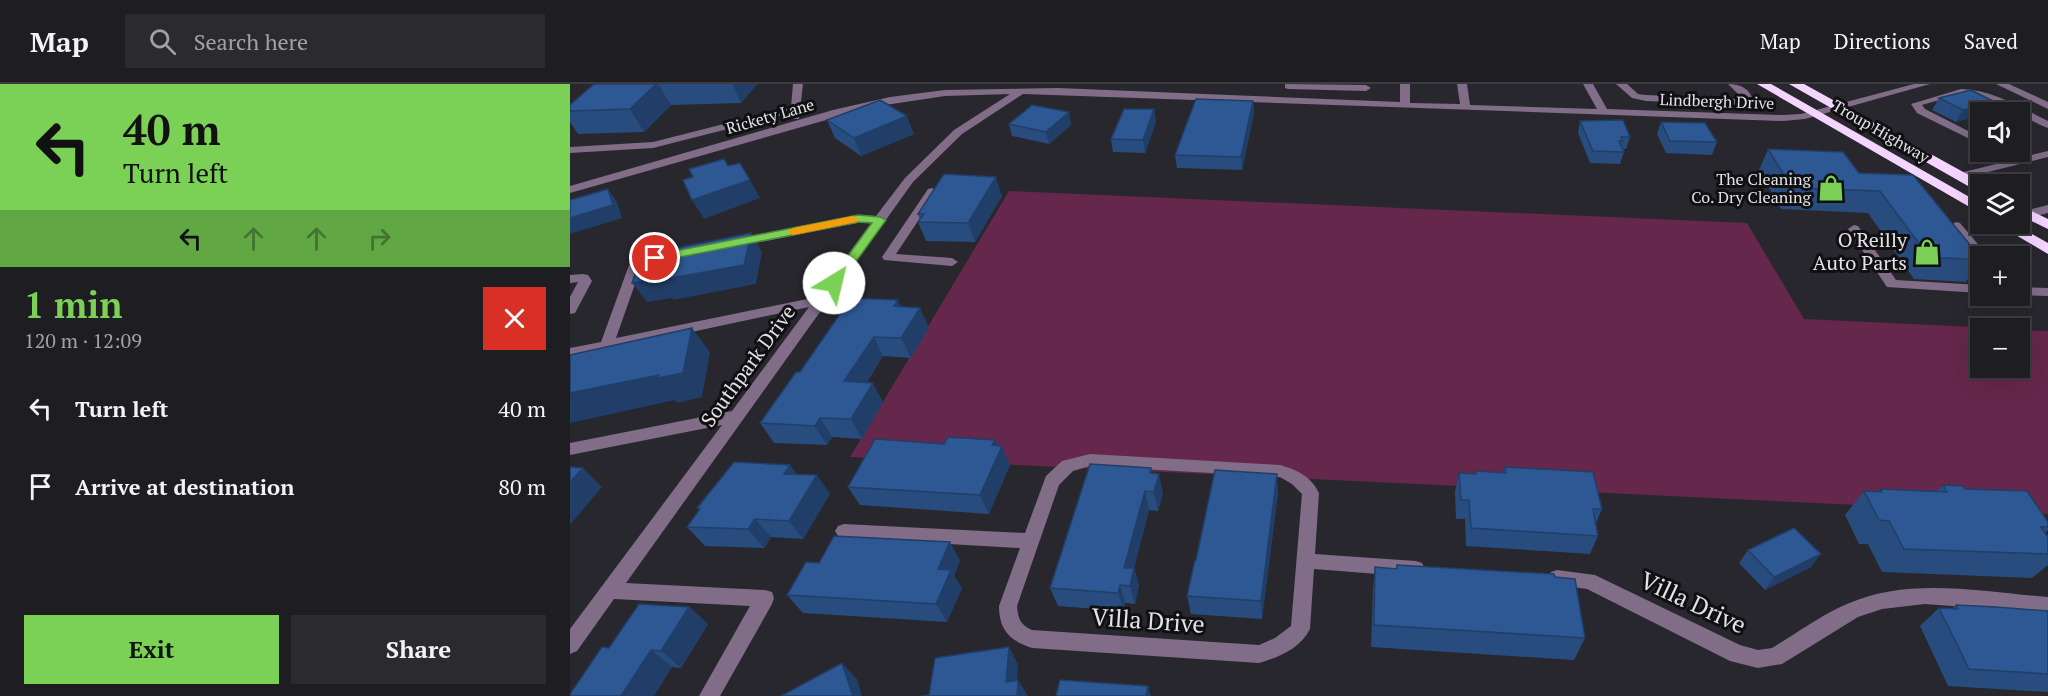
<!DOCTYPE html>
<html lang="en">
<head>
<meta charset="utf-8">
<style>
  :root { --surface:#1d1d22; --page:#2a2a2f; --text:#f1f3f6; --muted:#a0a2a5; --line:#3b3b40; --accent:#7ad156 }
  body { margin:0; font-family:"PT Serif",serif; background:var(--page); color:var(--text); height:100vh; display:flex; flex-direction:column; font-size:22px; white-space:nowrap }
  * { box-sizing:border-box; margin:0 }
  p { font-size:20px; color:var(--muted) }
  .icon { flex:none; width:33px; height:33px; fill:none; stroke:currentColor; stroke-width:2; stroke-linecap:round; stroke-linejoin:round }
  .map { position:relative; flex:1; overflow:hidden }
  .details { display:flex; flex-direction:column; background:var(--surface); width:570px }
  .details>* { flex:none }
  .hud { background:#7ad156; color:#111; overflow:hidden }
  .controls { position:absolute; left:1400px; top:18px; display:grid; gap:12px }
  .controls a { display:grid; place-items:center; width:60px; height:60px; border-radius:0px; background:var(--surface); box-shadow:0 6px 24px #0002,0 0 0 2px var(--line); font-size:30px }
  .pin { position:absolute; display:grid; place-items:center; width:51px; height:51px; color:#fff; margin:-26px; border:3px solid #fff; border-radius:50%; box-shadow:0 2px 6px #0007 }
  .me { position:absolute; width:66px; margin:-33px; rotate:36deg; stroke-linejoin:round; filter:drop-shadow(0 0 4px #0008) }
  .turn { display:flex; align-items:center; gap:21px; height:126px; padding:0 24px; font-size:27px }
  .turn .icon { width:78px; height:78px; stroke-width:2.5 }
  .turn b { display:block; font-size:42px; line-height:51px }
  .lanes { display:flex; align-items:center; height:57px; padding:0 24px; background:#0003; justify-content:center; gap:30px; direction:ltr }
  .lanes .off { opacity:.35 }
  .round { display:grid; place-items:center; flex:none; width:63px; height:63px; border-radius:0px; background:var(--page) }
  .overview { display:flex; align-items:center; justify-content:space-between; height:102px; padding:0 24px }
  h1 { font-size:36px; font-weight:600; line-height:45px; color:var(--accent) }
  .primary-button { display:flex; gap:12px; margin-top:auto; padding:12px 24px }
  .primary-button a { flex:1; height:69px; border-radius:0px; background:var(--accent); color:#111; font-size:24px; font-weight:600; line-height:69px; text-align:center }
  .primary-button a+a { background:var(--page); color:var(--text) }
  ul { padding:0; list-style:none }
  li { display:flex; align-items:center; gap:18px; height:78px; padding:0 24px }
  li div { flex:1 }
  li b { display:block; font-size:22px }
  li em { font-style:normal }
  header { display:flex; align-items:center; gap:36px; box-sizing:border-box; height:84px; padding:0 30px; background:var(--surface); border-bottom:2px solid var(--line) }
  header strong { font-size:28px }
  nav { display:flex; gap:33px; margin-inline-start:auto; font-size:21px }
  .search { width:420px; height:54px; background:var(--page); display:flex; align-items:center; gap:15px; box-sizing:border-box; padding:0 21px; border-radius:0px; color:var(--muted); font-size:22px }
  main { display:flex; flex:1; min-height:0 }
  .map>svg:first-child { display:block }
  .green { fill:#65274b }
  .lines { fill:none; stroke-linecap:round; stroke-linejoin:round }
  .minor { fill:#816d88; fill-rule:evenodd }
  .highway { fill:#f4d5ff; fill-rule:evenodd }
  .wall { fill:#284c7e }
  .shaded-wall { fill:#203e67 }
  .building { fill:#2e5893; stroke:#203e67; stroke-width:1.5 }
  .route { fill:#7ad156; stroke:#4f8838; stroke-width:1.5 }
  .slow { fill:#f59e0b }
  .labels { text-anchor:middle; stroke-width:6; stroke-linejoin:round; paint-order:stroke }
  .far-street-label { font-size:16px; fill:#e3e3e7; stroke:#101013 }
  .far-poi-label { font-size:16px; fill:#e3e3e7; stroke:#101013; text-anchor:end }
  .poi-label { font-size:20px; fill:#e3e3e7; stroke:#101013; text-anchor:end }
  .street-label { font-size:20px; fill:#e3e3e7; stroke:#101013 }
  .near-street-label { font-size:24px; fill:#e3e3e7; stroke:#101013 }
</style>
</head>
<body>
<header>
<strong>Map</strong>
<div class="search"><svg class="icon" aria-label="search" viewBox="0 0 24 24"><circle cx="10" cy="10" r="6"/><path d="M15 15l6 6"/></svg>Search here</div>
<nav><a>Map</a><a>Directions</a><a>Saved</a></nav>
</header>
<main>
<section class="details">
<div class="hud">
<div class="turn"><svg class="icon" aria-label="left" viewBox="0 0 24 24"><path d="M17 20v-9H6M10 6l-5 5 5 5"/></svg><div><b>40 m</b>Turn left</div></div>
<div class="lanes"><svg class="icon" aria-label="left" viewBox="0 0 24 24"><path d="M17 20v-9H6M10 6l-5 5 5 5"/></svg><svg class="icon off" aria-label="ahead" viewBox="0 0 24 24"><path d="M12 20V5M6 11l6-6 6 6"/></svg><svg class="icon off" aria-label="ahead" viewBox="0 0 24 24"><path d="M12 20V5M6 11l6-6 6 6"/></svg><svg class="icon off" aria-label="right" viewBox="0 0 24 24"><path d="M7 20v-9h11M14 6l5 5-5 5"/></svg></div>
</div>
<div class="overview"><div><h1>1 min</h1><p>120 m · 12:09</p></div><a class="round" style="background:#d93025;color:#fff"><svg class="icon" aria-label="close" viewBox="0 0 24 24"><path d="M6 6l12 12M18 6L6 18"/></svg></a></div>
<ul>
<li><svg class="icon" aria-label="left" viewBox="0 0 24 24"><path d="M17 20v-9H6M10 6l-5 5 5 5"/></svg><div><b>Turn left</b></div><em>40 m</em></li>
<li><svg class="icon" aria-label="arrive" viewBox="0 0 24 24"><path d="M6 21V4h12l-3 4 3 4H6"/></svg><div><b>Arrive at destination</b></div><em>80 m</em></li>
</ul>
<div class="primary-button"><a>Exit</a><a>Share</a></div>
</section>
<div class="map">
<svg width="1478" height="612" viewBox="0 0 1478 612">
  <rect width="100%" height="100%" fill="#27272d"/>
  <path class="green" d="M439,107L1177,139L1234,235L1427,244H1410V284H1449V246L1478,247V430L280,373Z"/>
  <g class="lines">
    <path class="minor" d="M223,0H233L229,35H221L220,29L83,64L0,69V63L83,58L221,23Z
      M715,0L796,1L801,4L796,7L718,5L715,4Z
      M830,0H840V19L890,20L887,0H897L900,21L1027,25L1013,0H1023L1037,25L1213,31L1231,30L1344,0H1360L1235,35L1213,37L453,10L392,50L343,98L56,499L195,506L202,508L204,514L202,520L150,612H129L180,522L44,515L7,567L0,570V545L152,341L0,371V359L162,327L239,223L0,274V264L31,258L59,181L86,170L92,174L70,186L46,254L247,213L301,139H288L165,163L159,159L165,155L288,131L306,132L335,94L384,46L440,10L375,12L302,23L0,109V102L263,26L320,13L375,6L488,4L830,18Z
      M1046,0H1057L1068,10L1076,11L1173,15L1158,0C1171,0 1181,5 1183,18L1178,21L1076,17L1062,14Z
      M1426,0H1439L1478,18V25Z
      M1391,5C1423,6 1450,23 1478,37V44C1468,41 1458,34 1449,30C1409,9 1396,8 1352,21L1355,25L1410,53V60L1347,29L1341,20Z
      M1478,67V73L1390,95L1384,92L1386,90L1438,77L1425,68H1437L1449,74Z
      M362,104L368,107L326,170L382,174L388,178L382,182L314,176L312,173L358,105Z
      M1478,121V129L1458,134L1452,130L1454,127Z
      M1386,138L1390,139L1418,172L1408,175L1380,142Z
      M1284,141L1288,142L1326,196L1410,201V209L1317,203L1278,145Z
      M13,190L18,191L22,197L5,229L0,230V213L8,198L0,199V191Z
      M1449,203L1478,204V212L1449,211Z
      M520,370L710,381C727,386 741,392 749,409L745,470L846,477L852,479L855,485L852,491L846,493L744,485L740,545C730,565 709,573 689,579L462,564C440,557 429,546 429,522L450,464L274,454L268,452L265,447L268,442L274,440L455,449L476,392L492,377ZM520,382L710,393L722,400L732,410L721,542L705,554L689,561L462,546C450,541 448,534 447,522L489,401L503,387Z
      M987,486L1025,491L1170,561L1188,566L1202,564C1227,549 1251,531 1277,520C1339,492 1414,508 1478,513V529L1355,520L1312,525L1288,533L1212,580L1188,584L1160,577L1017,505L981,500L978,494L981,488Z"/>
    <path class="highway" d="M1187,0H1201L1410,119V129Z
      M1219,0H1234L1415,100H1410V107L1405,106Z
      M1449,121L1478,135V145L1449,131Z
      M1427,140H1444L1478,159V170Z"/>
  </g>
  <path class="wall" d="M24,0H187L171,19L101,21L74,48L8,50L0,38V21Z
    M1369,14L1425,18L1386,38L1362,26Z
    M683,17L684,29L672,86L607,84L605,71Z
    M584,25L586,38L575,69L543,68L541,55Z
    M499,28L501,41L479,60L442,52L439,40Z
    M257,36L344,50L291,72L265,54Z
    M1010,37L1060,53L1056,65H1052L1054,68L1050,80L1020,79L1008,49Z
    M1091,38L1147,58L1142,71L1096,69L1087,50Z
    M1198,65L1289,89L1410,176V178L1396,198L1344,195L1298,129L1211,125L1189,86Z
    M432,112L405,158L356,157L348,138L350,136L348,130Z
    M331,223L359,243L341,274L313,272L297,298L313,318L292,355L262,353L257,361L204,359L190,339L230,288Z
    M425,356L427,362L440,381L419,430L290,421L278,403L374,360Z
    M935,383L1032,425L1026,439L1028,452L1020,470L896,462L895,435H886L885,408L889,389L905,390L906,387L933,389Z
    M581,384L582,389L593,409L588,427L579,426L564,484L569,502L565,520L555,519L554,527L488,522L480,504Z
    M226,390L260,410L233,455L201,453L194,464L135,462L117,443L129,426L127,424Z
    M1373,401L1395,405L1478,438V446L1475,449L1478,453V481L1462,494L1312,488L1298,460H1289L1275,431L1294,407L1307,408L1310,405L1367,407Z
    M708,409L692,535L621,530L617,512L626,476Z
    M1178,466L1241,483L1195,506L1169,479Z
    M390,476L384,492L392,504L377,538L233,529L217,511L249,479Z
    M827,481L985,493L1015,554L1004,576L801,563L803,506L805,483L826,485Z
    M1386,521L1478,527V608L1378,602L1350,542L1369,524L1382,525Z
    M119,523L138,540L111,584L102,583L84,612H0L39,564Z"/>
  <path class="shaded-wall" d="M86,0H88L101,21L74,48L60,25Z
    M162,0H187L171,19Z
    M683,17L684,29L672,86L671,73Z
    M1425,18L1418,28H1410V32L1386,38L1393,26Z
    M584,25L586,38L575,69L573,56Z
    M499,28L501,41L479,60L476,48Z
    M337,32L344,50L291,72L284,54Z
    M426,93L432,112L405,158L398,139Z
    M180,96L190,114L134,135L122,116Z
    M38,105L47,118L52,134L0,150V134Z
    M181,149L192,168L186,200L103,216L102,214L77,218L62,199Z
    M328,216L337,236L324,222Z
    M350,224L359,243L341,274L331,254Z
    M122,244L140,268L132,313L108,319L105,316L0,339V309Z
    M304,253L313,272L285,316L274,297Z
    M303,299L313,318L292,355L281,335Z
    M250,334L262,353L257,361L245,342Z
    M425,356L430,367L432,362L440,381L419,430L410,411L422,361Z
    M220,381L234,400L214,390Z
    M13,384L32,403L0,441V398Z
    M581,384L585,402L589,390L593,409L588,427L580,389Z
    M707,390L708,409L692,535L691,517Z
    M247,391L260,410L233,455L219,437Z
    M575,407L579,426L559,502L554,484Z
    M185,435L201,453L194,464L178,445Z
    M380,458L390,476L384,492L392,504L377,538L366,520L368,485Z
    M1251,470L1241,483L1195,506L1204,493Z
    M564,484L569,502L565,520L560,502Z
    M550,501L555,519L554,527L548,509Z
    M119,523L138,540L111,584L91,567Z
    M439,563L448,580L446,612L436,598Z
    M81,566L102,583L84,612H51Z
    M272,579L287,595L292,612H283Z
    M448,596L458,612H447Z
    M578,602L581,612H576Z"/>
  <path class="building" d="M24,0H86L60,25L0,27V21Z
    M1401,6L1425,18L1393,26L1369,14Z
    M626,15L683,17L671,73L605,71Z
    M310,16L337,32L284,54L257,36Z
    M462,21L499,28L476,48L439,40Z
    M554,25H584L573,56L541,55Z
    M1053,36L1060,53H1051L1053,57H1049L1054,68L1023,67L1010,37Z
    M1091,38L1135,39L1147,58L1100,57Z
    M1198,65L1273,68L1289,89L1343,91L1410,173V176L1359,173L1310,107L1222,104Z
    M154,75L158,82L170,79L180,96L122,116L113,96L123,93L119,85Z
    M374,90L426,93L398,139L348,138L354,130H348Z
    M38,105L43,121L0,134V116Z
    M181,149L174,181L90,196V194L62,199L72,171Z
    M281,214L328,216L324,222L350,224L331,254L304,253L274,297L303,299L281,335L250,334L245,342L190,339L226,288H230Z
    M122,244L113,289L88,294L89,291L0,309V271Z
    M378,353L425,356L422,361L432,362L410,411L278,403L305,355L374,360Z
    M164,378L220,381L214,390L247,391L219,437L185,435L178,445L117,443L130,425L127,424Z
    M520,380L581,384L580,389L589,390L584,408L575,407L554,484H564L560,502L550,501L548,509L480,504Z
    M0,383L13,384L0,398Z
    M935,383L1023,388L1032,425H1023L1028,452L901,444L899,416H891L889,389L906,390V387L936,389Z
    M645,386L707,390L691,517L617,512L625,476H626Z
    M1373,401L1393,402L1395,405L1457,407L1478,438V443H1471L1478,453V470L1334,465L1319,437L1309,436L1294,407L1312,408L1310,405L1377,408Z
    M1224,444L1251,470L1204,493L1178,466Z
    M264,452L380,458L368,485L381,486L366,520L217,511L236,478L249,479Z
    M827,481L984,490L985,493L1005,495L1015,554L804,541L805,483L827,485Z
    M69,520L119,523L91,567L81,566L51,612H0V610L32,563L39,564Z
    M1386,521L1426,523L1478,527V590L1399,585L1369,524L1388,525Z
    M439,563L436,598L448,596L447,612H351L359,611L365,574Z
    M272,579L283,612H211Z
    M490,596L578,602L576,612H486Z"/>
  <path class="route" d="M288,131L310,133L316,136L269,201L264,202L258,199L302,139L288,138L85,178L79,174L85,171Z"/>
  <path class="slow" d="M283,132L289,136L287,138L223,151L217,148L223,144Z"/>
  <defs>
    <g id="shop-bare" transform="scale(2.07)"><path d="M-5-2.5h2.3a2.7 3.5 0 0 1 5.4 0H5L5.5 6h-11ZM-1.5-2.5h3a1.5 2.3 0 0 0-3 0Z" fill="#7ad156" stroke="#101013" stroke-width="2.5" paint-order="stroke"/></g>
  </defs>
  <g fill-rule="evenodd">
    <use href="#shop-bare" x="1261" y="104"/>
    <use href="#shop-bare" x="1357" y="168"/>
  </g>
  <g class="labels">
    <g class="far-street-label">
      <text transform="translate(1147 17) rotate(2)" y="6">Lindbergh Drive</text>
      <text transform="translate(200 32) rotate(-16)" y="6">Rickety Lane</text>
      <text transform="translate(1311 47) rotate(30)" y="6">Troup Highway</text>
    </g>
    <g class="far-poi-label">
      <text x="1241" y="101">The Cleaning<tspan x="1241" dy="18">Co. Dry Cleaning</tspan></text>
    </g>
    <g class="poi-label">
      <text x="1337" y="163">O'Reilly<tspan x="1337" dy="23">Auto Parts</tspan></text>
    </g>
    <g class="street-label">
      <text transform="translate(178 282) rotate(-54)" y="7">Southpark Drive</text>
    </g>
    <g class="near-street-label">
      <text transform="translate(1123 519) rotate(25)" y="8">Villa Drive</text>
      <text transform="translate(578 537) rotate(4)" y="8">Villa Drive</text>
    </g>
  </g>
</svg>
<div class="controls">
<a><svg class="icon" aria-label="sound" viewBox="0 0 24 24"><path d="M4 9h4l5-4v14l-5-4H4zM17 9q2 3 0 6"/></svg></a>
<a><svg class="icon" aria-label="layers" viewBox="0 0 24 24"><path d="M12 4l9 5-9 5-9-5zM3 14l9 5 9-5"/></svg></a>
<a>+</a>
<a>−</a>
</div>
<div class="pin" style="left:85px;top:174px;background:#d93025"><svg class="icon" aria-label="arrive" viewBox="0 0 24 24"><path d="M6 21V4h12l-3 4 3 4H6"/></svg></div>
<svg class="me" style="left:264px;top:199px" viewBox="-20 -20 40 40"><circle r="19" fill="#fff"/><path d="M0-13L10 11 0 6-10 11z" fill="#7ad156"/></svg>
</div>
</main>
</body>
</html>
